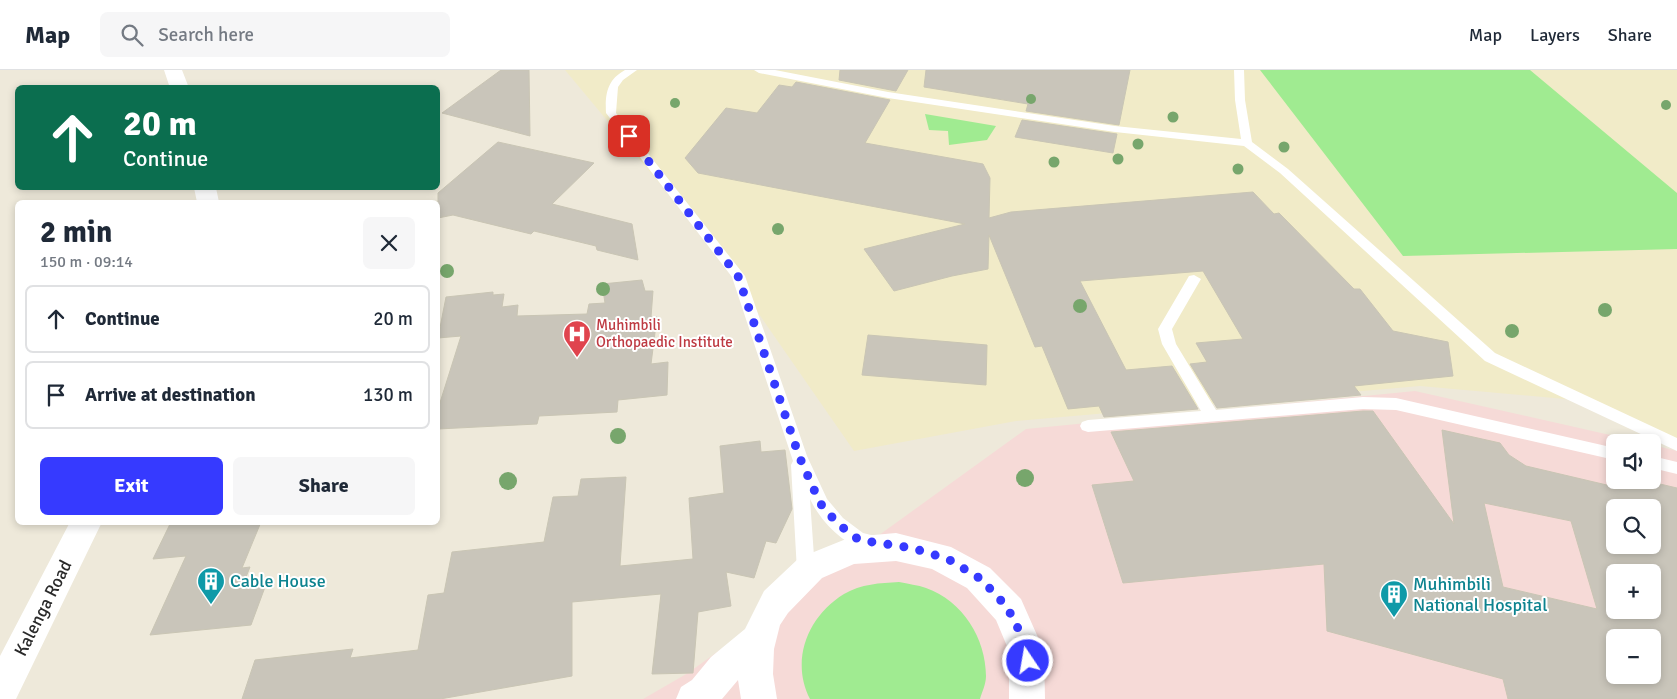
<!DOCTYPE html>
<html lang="en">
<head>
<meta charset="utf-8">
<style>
  :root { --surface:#fff; --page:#f6f6f7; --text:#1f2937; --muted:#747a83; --line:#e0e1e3; --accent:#363aff }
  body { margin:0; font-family:Signika,sans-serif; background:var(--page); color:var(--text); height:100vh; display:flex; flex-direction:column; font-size:19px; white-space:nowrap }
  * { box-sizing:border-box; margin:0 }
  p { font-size:16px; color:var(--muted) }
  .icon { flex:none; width:28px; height:28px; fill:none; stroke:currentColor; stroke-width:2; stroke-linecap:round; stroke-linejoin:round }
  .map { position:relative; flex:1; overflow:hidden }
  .sheet { position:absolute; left:15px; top:130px; width:425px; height:325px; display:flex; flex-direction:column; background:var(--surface); border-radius:8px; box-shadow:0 2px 8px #0003 }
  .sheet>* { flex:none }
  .hud { position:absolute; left:15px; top:15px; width:425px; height:105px; border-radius:8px; box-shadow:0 2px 8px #0003; background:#0b6e4f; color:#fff; overflow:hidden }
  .tools { position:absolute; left:1606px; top:364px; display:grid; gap:10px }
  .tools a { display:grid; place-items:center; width:55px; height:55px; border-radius:8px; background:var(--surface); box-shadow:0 2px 8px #0003; font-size:25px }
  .pin { position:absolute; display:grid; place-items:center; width:42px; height:42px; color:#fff; margin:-21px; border-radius:10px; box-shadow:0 2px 8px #0006 }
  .me { position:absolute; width:55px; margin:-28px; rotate:348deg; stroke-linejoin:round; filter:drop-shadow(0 0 4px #0008) }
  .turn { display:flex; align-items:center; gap:18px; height:105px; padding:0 25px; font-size:22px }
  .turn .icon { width:65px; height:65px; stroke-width:2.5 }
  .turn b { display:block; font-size:35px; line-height:42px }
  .round { display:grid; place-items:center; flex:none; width:52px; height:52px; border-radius:8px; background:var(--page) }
  .headline { display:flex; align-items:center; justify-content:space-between; height:85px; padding:0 25px }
  h1 { font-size:30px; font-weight:700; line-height:38px }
  .button { display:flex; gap:10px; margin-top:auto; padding:10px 25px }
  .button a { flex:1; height:58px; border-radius:8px; background:var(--accent); color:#fff; font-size:20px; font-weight:700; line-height:58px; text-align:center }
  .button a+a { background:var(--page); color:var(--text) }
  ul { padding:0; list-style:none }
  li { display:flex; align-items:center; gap:15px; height:68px; margin:0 10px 8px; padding:0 15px; border:2px solid var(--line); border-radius:8px }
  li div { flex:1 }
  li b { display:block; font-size:19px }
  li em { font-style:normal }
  header { display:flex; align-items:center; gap:30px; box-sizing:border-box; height:70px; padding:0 25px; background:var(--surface); border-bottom:1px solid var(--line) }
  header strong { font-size:24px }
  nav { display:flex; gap:28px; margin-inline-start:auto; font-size:18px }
  .search { width:350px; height:45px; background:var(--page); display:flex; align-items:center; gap:12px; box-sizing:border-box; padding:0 18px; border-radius:8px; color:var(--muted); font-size:19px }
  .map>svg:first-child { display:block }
  .education { fill:#f1ebc8 }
  .medical { fill:#f6dad7; fill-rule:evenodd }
  .green { fill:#a0eb91 }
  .building { fill:#c9c5ba; stroke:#c9c5b4; fill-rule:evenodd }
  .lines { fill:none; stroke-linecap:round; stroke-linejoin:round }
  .lane { fill:#fff; fill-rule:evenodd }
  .street { fill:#fff; fill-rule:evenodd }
  .tree { fill:#77a66c }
  .route { stroke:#363aff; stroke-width:9; stroke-dasharray:0 16.2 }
  .labels { text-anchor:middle; stroke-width:4; stroke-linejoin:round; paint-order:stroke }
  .health-label { font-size:15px; fill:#be3a42; stroke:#fff; text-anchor:start }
  .near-culture-label { font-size:18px; fill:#0d838f; stroke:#fff; text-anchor:start }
  .near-street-label { font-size:18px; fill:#2a2a2a; stroke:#fff }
</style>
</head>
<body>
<header>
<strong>Map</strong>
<div class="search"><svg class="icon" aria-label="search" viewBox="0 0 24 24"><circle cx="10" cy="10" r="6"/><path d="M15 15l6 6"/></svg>Search here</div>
<nav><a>Map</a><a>Layers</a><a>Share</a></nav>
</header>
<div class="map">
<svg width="1677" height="629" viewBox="0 0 1677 629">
  <rect width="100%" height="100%" fill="#eee9da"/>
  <path class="education" d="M565,0H1677V375L1576,330L1420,316L1016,351L854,381L711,175Z"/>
  <path class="medical" d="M1415,321L1641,372H1615V410H1652L1653,375L1677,381V629H643L688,603L1026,359ZM1615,438H1652V475H1615ZM1615,502H1652V540H1615ZM1615,568H1652V605H1615Z"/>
  <path class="green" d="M1260,0H1530L1677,123V179L1403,186Z
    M925,44L996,56L987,70L949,75L948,61L929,60Z
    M899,512C908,514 918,515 926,518C963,531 986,569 986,606C986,614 982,622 980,629H810C790,590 808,546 844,524C861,514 880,513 899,512Z"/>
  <path class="building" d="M501,0H529L530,66L442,43Z
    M840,0H908L896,21L839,10Z
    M926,0H1130L1119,55L1026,41L1028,34L924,17Z
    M796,12L890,30L865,73L983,94L990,108L989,148L1011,142L1253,122L1274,144L1279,143L1354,219H1360L1393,261L1448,272L1453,306L1354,316L1361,325L1217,338L1190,294L1207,292L1196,273L1243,269L1203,201L1080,211L1126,300L1172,296L1198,339L1104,347L1099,336L1068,339L1042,276L1035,277L989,165L988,199L952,206L894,221L864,179L965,154L698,103L685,88L726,38L757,43L779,15L792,17Z
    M1022,50L1117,64L1113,83L1015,67Z
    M498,72L594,93L552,134L632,154L638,190L597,180L596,176L534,161L531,164L453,145L438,148V123Z
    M642,210L645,221H653L651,247H657L651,294L668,292L667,325L618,330L617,342L539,346L537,354L438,359V339L461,266L438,268L446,227L493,222V225L504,224L502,237L518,235L517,246L587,244L589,234L605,233L602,214Z
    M868,265L987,275L986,315L862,305Z
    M1363,341H1373L1454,454L1442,360L1500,373L1509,385L1526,396L1611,416L1609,410H1643L1677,418V629H1508L1503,609L1327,561L1324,494L1123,513L1092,415L1134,411L1111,362ZM1484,433L1571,451L1597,539L1503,517ZM1615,438H1652V475H1615ZM1615,502H1652V540H1615ZM1615,568H1652V605H1615Z
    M760,371L761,382L785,380L792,439L776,473L766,471L754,508L726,502L731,536L698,542L693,603L652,604L661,524L572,532V606L440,629H242L255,590L353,579L350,588L418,580L428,525L444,523L452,482L544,472L553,427L578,426L581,409L626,407L620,496L693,489L689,428L724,423L720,376Z
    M171,452H261L242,498L250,497L244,512L268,509L251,555L150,565L186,486L153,489Z"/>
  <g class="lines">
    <path class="lane" d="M625,0H637L623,10L618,17L616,43L745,206L807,386L827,429L843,448L863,463L879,467L882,472L879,477C852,487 820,451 810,429L815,501L812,506L806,509L800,506L797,501L791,395L793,391L732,207L606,43C605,24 607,10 625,0Z
      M754,0H775L888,22L1115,56L1241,69L1235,30L1234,0H1244L1245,30L1252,72L1288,99L1495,283L1677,368V381L1485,291L1280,103L1244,76L1115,62L888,28L759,3Z
      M1194,205L1201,209L1172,259L1176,274L1216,340L1363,327L1396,328L1615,378V390L1396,340L1363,339L1088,362L1082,360L1080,356L1082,352L1088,350L1201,341L1162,274L1158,259L1189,206Z
      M1652,386L1677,392V404L1652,398Z"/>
    <path class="street" d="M164,0H182L189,18H170Z
      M194,118H216L219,132H197Z
      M70,452H102L16,629H0V586Z
      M896,463L951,477L990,498L1021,529L1044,581L1045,629H1009V581L996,550L967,518L932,499L896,491L854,494L822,508L788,543L780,555L774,579L773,604L777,629H741L738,610L722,629H676L681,617L692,610L711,587L745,559L764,521L799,488L851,467Z"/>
  </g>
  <g class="tree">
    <circle cx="1031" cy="29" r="5"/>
    <circle cx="675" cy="33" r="5"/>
    <circle cx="1666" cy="35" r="5"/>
    <circle cx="1173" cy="47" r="5.5"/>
    <circle cx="1138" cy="74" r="5.5"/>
    <circle cx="1284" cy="77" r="5.5"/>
    <circle cx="1118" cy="89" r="5.5"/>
    <circle cx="1054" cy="92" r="5.5"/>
    <circle cx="1238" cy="99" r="5.5"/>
    <circle cx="778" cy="159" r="6"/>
    <circle cx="447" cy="201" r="7"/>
    <circle cx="603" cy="219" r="7"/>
    <circle cx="1080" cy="236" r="7"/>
    <circle cx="1605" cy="240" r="7"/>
    <circle cx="1512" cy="261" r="7"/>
    <circle cx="618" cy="366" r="8"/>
    <circle cx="1025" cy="408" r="9"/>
    <circle cx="508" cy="411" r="9"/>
  </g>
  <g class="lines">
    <path class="route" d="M629,66L738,206L799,386L820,433L837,453L859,470L912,478L948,489L981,509L1007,537L1025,572L1028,591"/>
  </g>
  <defs>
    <g id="hospital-pin" transform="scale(1.4375)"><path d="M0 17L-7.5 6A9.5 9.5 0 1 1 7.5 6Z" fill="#e0444e" stroke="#fff"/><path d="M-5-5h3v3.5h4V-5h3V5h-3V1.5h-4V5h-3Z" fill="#fff"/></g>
    <g id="building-pin" transform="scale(1.4375)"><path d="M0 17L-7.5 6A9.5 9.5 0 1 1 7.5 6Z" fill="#0f9aa8" stroke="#fff"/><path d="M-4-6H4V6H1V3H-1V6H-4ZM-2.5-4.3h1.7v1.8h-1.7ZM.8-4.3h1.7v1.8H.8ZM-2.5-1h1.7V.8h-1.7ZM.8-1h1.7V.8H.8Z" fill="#fff"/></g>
  </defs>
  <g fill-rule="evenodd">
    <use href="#hospital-pin" x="577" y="264"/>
    <use href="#building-pin" x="211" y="511"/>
    <use href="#building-pin" x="1394" y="524"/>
  </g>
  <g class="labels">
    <g class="health-label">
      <text x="596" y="260">Muhimbili<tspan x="596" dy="17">Orthopaedic Institute</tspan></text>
    </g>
    <g class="near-culture-label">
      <text x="230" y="517">Cable House</text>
      <text x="1413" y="520">Muhimbili<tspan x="1413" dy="21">National Hospital</tspan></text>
    </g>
    <g class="near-street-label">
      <text transform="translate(43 538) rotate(-63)" y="6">Kalenga Road</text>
    </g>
  </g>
</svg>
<div class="tools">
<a><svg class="icon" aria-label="sound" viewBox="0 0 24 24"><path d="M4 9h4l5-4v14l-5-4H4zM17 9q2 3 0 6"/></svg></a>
<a><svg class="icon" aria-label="search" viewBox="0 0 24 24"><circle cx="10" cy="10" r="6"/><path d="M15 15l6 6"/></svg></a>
<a>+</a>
<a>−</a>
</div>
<div class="pin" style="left:629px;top:66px;background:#d93025"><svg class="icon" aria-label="arrive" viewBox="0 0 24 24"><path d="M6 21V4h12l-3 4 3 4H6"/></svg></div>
<svg class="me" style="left:1028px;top:591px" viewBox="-20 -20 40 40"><circle r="17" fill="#363aff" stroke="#fff" stroke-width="3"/><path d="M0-11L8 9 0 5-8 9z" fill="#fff"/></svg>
<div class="hud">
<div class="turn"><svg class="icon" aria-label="ahead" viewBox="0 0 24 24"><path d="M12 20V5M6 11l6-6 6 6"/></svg><div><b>20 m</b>Continue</div></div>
</div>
<section class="sheet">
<div class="headline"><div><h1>2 min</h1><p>150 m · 09:14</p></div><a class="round"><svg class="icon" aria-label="close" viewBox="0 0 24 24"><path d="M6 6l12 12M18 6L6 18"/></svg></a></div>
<ul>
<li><svg class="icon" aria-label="ahead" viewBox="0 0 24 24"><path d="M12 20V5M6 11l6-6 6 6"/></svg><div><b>Continue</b></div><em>20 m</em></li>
<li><svg class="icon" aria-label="arrive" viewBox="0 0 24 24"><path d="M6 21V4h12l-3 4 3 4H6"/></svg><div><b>Arrive at destination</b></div><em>130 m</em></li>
</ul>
<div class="button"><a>Exit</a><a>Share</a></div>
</section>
</div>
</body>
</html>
